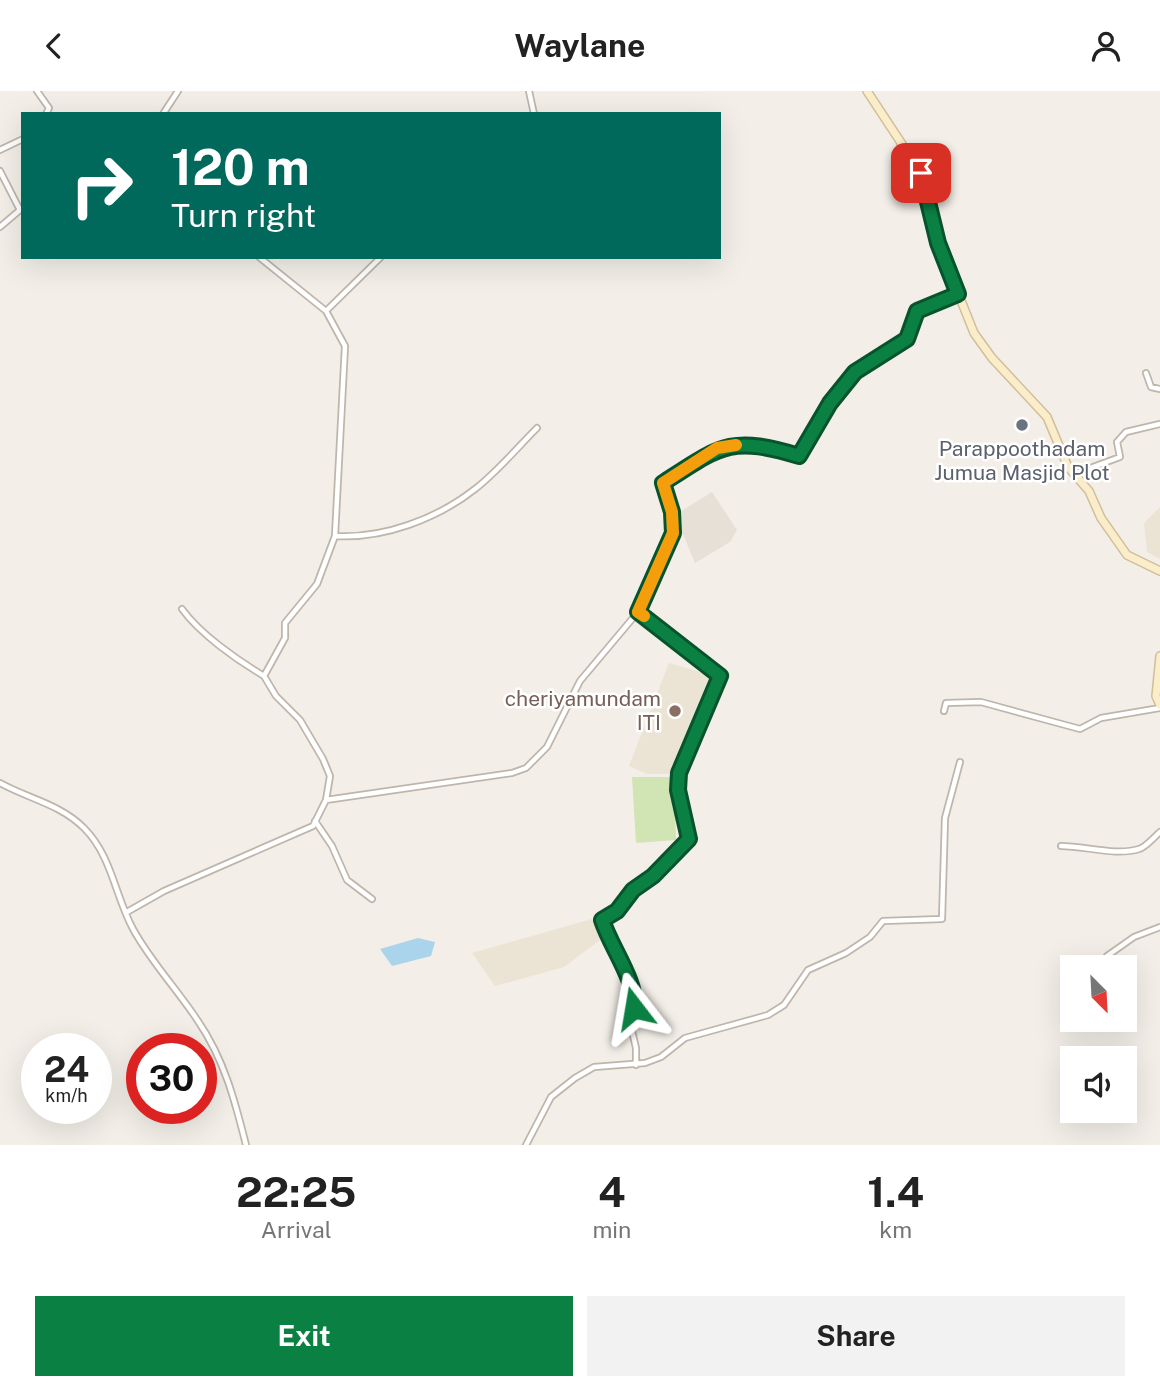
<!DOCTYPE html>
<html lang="en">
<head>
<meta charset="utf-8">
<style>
  :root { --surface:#fff; --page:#f2f2f2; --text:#222; --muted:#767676; --accent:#0b8043 }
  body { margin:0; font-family:"Public Sans",sans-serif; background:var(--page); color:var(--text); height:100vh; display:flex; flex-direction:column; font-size:26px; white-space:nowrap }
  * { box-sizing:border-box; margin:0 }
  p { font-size:23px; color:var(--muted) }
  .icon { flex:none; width:38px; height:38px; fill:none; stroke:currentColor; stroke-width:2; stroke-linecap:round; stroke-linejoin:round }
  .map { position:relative; height:1054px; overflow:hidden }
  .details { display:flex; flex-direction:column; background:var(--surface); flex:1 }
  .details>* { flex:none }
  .hud { position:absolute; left:21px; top:21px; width:700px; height:147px; border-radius:0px; box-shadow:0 7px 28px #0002; background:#00695c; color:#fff; overflow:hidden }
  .needle { width:46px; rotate:156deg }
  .tools { position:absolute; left:1060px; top:864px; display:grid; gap:14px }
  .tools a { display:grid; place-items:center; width:77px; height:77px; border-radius:0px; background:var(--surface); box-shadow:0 7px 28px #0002; font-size:35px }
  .speed { position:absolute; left:21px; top:942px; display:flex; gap:14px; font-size:35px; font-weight:700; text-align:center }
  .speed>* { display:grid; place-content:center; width:91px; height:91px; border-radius:50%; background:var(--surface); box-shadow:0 7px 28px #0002; line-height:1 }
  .speed small { font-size:18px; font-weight:400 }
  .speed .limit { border:10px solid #d22; background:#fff; color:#111 }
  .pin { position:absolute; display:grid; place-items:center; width:60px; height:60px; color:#fff; margin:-30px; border-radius:14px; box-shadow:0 4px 10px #0006 }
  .me { position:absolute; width:77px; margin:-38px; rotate:346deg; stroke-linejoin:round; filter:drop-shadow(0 0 5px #0008) }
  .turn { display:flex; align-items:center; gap:24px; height:147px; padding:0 35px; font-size:32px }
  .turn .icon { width:91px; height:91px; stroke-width:2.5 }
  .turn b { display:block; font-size:49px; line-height:60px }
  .eta { display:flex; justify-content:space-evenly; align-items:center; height:119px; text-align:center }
  .eta b { font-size:42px; font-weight:700; line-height:49px }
  .primary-button { display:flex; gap:14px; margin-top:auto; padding:14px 35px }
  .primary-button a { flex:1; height:80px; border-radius:0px; background:var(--accent); color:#fff; font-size:28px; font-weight:700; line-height:80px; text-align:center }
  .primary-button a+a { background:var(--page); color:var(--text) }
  header { display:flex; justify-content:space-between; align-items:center; height:91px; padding:0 35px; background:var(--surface); font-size:32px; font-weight:700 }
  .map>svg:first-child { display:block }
  .residential { fill:#e6e0d7 }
  .education { fill:#ebe3d3 }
  .green { fill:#d1e4b4 }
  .water { fill:#a9d4eb }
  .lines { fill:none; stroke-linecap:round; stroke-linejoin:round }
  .street-casing { stroke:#beb6ab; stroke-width:8 }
  .secondary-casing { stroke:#cfbf9b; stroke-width:10 }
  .street { stroke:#fff; stroke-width:4.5 }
  .secondary { stroke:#fbecca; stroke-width:7 }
  .route-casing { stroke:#07532c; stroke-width:18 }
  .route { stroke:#0b8043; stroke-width:12 }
  .slow { stroke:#f59e0b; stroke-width:12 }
  .worship-dot { fill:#6b7280; stroke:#fff; stroke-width:2.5 }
  .education-dot { fill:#8d6e63; stroke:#fff; stroke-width:2.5 }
  .labels { text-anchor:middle; stroke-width:5; stroke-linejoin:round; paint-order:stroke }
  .worship-label { font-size:21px; fill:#5b616d; stroke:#fff }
  .education-label { font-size:21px; fill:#785e54; stroke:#fff; text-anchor:end }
</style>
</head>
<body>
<header><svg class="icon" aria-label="back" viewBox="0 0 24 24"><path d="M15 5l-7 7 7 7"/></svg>Waylane<svg class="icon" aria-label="person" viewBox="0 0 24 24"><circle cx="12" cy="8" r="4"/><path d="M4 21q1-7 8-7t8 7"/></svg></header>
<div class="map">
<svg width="1160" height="1054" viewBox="0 0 1160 1054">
  <rect width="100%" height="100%" fill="#f3efe8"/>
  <path class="residential" d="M712,401L737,439L730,451L695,472L675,424Z"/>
  <path class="education" d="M1160,416V468L1147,461L1144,432Z
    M669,572L714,585L674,683H647L629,675Z
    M592,828L604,846L564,876L495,895L472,862Z"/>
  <path class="green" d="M632,686H674L676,749L636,752Z"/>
  <path class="water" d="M418,847L435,851L431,865L392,875L380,858Z"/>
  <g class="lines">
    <g class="street-casing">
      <path id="street" d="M37,0L49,17L46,23
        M529,0L534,23
        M163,23L178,0
        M0,59L23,48
        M0,80L20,119L0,136
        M259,166L326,220L345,255L335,445L317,493L285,532V547L264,585L276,605L300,629L323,668L330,685L326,709
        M326,220L381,166
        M1146,282L1151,296L1160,298
        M1074,383L1120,366L1117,351L1126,341L1160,333
        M335,445C383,448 437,428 475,398C497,381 517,357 537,337
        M182,518C200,543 237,569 264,585
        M944,620L946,612L981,611L1080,638L1101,627L1160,617
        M0,692C29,708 60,713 84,737C112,765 115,805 133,838C151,871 177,898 198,930C224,968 235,1010 246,1054
        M315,730L332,755L347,789L372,808
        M1061,755C1085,755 1116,765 1139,758C1146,756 1154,746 1160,741
        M127,821L164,800L313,735L326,709L512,682L526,677L547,656L580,590L638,521L673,442L672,421L663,392C720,355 730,344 799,365L830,312L855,281L907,248L917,220L958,203
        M1107,865L1134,846L1160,836
        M636,974V957L632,940L635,903L602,829L617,820L633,799L653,785L689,748L678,699L679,682L720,585L638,521
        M526,1054L551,1006L575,987L594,976L645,972L661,966L685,947L768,924L784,914L808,879L846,862L870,846L883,830L942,828L945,727L960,671"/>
    </g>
    <g class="secondary-casing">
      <path id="secondary" d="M867,0L921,82L938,152L974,242L992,267L1047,326L1068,376L1089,400L1101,427L1127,464L1160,480
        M1160,565L1156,605L1160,614"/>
    </g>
    <use href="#street" class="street"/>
    <use href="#secondary" class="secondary"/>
  </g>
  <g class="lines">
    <g class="route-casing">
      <path id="route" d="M634,917C637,890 611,857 602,829L617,820L633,799L653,785L689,748L678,699L679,682L720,585L638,521L673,442L672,421L663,392C720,355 730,344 799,365L830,312L855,281L907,248L917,220L958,203L938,152L921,82"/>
    </g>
    <use href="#route" class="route"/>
    <path class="slow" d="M644,525L638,521L673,442L672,421L663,392L717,357L736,354"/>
  </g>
  <circle class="worship-dot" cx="1022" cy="334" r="7"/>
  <circle class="education-dot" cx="675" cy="620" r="7"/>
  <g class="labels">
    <g class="worship-label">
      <text x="1022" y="365">Parappoothadam<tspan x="1022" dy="24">Jumua Masjid Plot</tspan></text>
    </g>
    <g class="education-label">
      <text x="661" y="615">cheriyamundam<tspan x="661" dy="24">ITI</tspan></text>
    </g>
  </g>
</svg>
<div class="tools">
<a><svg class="needle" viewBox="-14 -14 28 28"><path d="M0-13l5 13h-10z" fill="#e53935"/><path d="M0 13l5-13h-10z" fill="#767676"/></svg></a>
<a><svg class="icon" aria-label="sound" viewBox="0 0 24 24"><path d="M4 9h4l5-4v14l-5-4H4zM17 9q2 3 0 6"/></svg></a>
</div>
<div class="speed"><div>24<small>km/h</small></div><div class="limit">30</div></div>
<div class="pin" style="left:921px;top:82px;background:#d93025"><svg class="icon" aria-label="arrive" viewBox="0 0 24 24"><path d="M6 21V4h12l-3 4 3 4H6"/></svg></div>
<svg class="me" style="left:634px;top:917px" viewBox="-20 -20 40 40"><path d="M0-17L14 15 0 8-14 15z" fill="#0b8043" stroke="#fff" stroke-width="4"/></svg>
<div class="hud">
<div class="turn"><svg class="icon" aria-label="right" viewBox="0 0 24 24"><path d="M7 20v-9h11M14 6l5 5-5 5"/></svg><div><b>120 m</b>Turn right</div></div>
</div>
</div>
<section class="details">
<div class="eta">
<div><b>22:25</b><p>Arrival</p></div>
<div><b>4</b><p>min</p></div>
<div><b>1.4</b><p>km</p></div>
</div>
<div class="primary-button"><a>Exit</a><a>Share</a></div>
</section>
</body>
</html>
